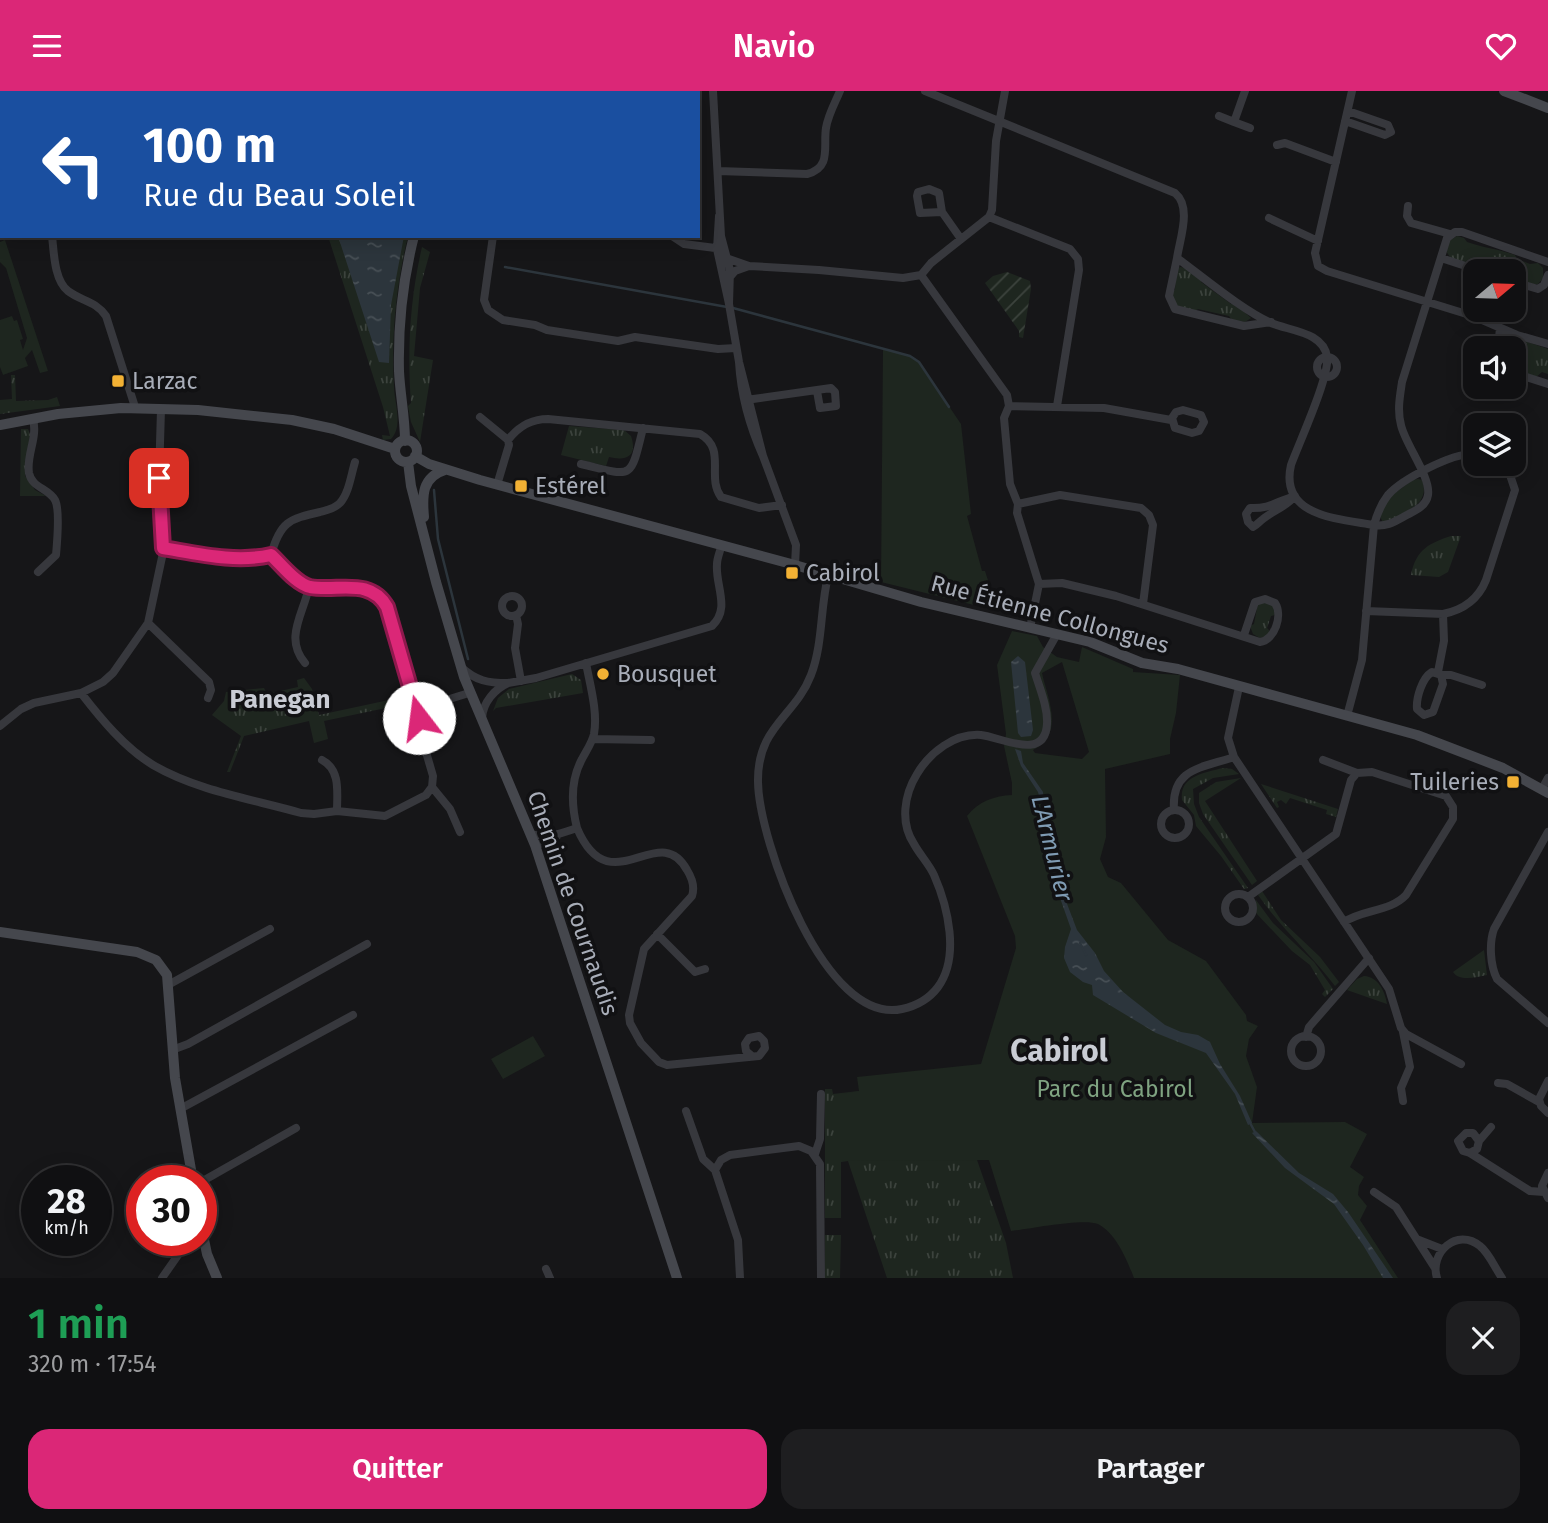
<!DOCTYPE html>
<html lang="fr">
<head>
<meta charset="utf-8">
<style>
  :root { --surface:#101012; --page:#1e1e20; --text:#f1f3f6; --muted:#9c9d9f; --line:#303032; --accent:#db2777 }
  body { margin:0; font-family:"Fira Sans",sans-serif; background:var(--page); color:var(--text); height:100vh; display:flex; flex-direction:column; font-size:26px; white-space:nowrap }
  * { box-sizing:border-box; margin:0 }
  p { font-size:23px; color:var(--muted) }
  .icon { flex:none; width:38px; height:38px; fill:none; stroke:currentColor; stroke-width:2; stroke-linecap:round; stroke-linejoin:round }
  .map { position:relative; height:1187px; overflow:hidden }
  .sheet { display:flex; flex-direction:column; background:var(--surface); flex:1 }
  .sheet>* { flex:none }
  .hud { position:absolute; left:0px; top:0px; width:700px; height:147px; box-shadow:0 4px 18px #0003,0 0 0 2px var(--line); background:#1a4fa0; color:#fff; overflow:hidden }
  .needle { width:46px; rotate:71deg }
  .buttons { position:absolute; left:1463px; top:168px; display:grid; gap:14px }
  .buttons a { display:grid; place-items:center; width:63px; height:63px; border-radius:14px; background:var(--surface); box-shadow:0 4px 18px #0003,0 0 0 2px var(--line); font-size:35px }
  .speed { position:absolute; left:21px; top:1074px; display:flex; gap:14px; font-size:35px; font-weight:700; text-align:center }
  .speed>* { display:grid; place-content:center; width:91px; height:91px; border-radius:50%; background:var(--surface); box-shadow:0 4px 18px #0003,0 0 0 2px var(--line); line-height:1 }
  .speed small { font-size:18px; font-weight:400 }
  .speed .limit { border:10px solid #d22; background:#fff; color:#111 }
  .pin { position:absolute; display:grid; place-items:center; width:60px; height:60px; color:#fff; margin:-30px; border-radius:14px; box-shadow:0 4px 10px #0006 }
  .me { position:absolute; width:77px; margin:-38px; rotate:345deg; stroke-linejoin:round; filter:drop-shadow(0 0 5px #0008) }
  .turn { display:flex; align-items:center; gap:24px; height:147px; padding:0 28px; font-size:32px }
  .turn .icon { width:91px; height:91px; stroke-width:2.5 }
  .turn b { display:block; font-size:49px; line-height:60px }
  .round { display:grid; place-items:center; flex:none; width:74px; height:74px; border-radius:21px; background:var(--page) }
  .overview { display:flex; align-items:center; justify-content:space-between; height:119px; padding:0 28px }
  h1 { font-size:42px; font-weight:600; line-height:52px; color:#1e9e55 }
  .button { display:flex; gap:14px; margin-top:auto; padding:14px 28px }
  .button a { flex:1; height:80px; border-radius:21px; background:var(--accent); color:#fff; font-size:28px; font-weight:600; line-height:80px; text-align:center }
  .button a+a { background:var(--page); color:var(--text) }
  header { display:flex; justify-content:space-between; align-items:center; height:91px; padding:0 28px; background:var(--accent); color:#fff; font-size:32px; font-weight:600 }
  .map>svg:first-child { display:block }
  .grass { fill:url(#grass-tufts) }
  .park { fill:#1e261f; fill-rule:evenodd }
  .garden { fill:url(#garden-furrows) }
  .water { fill:url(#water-ripples) }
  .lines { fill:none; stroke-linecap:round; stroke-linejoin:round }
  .stream { stroke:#2c353c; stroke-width:2.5 }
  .street { stroke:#37383d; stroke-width:8 }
  .secondary { stroke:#45474d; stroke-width:10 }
  .route-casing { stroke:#8e194d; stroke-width:18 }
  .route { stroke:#db2777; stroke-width:12 }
  .poi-dot { fill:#f2b134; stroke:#111113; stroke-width:2.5 }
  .labels { text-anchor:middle; stroke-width:7; stroke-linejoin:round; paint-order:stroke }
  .poi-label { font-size:23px; fill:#a8adb8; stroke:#111113; text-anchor:start }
  .street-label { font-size:23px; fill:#a8adb8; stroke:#111113 }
  .park-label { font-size:23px; fill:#7fa381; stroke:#111113 }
  .water-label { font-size:24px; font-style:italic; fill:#7f9bb3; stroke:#111113 }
  .quarter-label { font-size:26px; font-weight:bold; fill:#c9ccd4; stroke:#111113 }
  .district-label { font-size:30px; font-weight:bold; fill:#c9ccd4; stroke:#111113 }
</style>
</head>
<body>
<header><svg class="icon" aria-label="menu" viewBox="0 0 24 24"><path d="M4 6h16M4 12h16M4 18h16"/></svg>Navio<svg class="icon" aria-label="heart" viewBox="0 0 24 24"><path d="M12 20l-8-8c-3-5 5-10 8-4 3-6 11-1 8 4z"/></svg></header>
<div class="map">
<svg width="1548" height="1187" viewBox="0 0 1548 1187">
  <defs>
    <pattern id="grass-tufts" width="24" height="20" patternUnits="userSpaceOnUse" patternTransform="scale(1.75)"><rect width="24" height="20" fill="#1e261f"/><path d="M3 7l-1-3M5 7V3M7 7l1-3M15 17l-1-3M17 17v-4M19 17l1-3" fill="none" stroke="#3c433d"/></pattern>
    <pattern id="garden-furrows" width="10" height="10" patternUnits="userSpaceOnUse" patternTransform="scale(1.75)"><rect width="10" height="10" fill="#1e261f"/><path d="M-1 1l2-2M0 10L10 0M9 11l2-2" fill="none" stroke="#3c433d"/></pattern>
    <pattern id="water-ripples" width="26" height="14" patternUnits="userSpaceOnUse" patternTransform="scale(1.75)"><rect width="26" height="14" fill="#2c353c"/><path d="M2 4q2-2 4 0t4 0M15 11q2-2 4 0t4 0" fill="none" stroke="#485056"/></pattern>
  </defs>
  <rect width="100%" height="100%" fill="#161618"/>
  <path class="grass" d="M328,145H408C396,195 391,245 394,297C395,314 403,335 391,348L383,349L382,344L390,345L383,316Z
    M1457,145L1464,147L1467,151C1484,157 1498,158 1515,164L1517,168L1530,173L1538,172L1543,177V187L1538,193H1527L1525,190L1514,186V180H1486C1472,172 1468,170 1452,169L1446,160V152Z
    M422,156L430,161L420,197L414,265L433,269L420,351L411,331L408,315L411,312C407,259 410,208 422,156Z
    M1180,176L1186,177L1201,188V191L1231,213L1233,211L1251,227L1245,231L1232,229L1229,225L1198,218L1194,221L1178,217L1171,205L1172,200L1175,199L1176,179Z
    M1507,244L1548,258V283L1542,281L1536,286L1523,282L1527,276L1514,272V257H1502L1504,246Z
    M11,284H15L16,310L48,309L57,306L60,315L0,323V309L12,308Z
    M569,335L624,339L631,345C638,366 626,370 609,366L606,375L561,364Z
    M21,338H28L30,344L25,385L35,399L46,405H20Z
    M1418,388L1422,389C1432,414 1401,424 1383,432L1380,425L1388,407L1413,389Z
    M1451,445H1461L1448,481L1439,486L1411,484C1416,458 1430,452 1451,445Z
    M1266,511L1274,516L1275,524L1271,525L1267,537L1270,540L1269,544L1260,547L1253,543L1250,535L1254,533L1258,512Z
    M572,583L581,589L583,602L496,617L493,620L498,607L509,598Z
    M304,587L312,598L319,624L403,606L405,613L324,630L328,648L314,652L309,630L244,645L230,681H227L241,645L212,624L224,610L226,601L264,597L267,603L298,596L297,589Z
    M1223,677L1232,678L1239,683L1213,687L1193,698L1194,713L1199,726L1248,797L1244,798L1221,765L1196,735L1194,724L1182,709C1179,685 1204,682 1223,677Z
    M1241,687L1205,710L1257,790L1252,794L1203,723L1199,712V702L1216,691Z
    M1261,693L1338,718L1336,726L1326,723L1327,719L1290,707L1286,713L1281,709L1277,711L1279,716L1277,717Z
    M1262,800L1281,829L1320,866L1339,891L1335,895C1311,863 1281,837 1258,804Z
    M1256,809L1273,832L1314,871L1333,898L1325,906L1322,903L1325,899L1310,874L1292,860L1256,822Z
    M1484,859L1487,884C1476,886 1460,891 1453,881Z
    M1364,885C1378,886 1385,900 1387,913L1347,899L1357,888Z
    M825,998H832L833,1003L859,1000L977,1069L1006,1152L1013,1187H887L848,1070L841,1071V1127H825Z
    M825,1144H841L840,1187H825Z"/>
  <path class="park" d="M5,149L48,280L40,282L32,259L25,267L28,275L3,284L0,276V229L12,225L14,230L17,229L23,248L20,249L23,259L27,247L6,177L0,171V151Z
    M883,258L910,265L919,271L961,333L971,423L967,425L982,480H985L998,520L881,491Z
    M1012,540L1037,545L1043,556L1057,566L1079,571L1082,556L1133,578V581L1180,584L1176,622L1170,648V663L1105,678L1106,746L1100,768L1108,786L1121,792L1168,849L1206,870L1246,924L1247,930L1258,935L1249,948L1246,965L1257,996L1252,1032L1345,1031L1367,1043L1350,1076L1364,1086L1359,1095L1358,1104L1367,1115L1360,1129L1398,1187H1134C1127,1169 1116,1142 1098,1133C1083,1127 1029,1138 1011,1140L989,1069L841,1070V1003L859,1000L857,986L981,973L1016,857L1015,845L967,725C979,710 994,705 1012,704V692L1004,655L1006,643L997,574ZM1062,571L1089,661L1082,668L1035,662L1033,659C1065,643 1048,609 1042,582Z
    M533,945L545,965L503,988L491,968Z"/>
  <path class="garden" d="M1007,181L1030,190L1031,198L1023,247L1019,246V240L985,192L993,185Z"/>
  <path class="water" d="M338,145H404L391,214L389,272L379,271Z
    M1018,565L1025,571L1033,639L1031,645L1021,646L1018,642L1011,571Z
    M1015,658L1021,660L1023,672L1043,701L1044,717L1055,748L1058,763L1056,784L1077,839L1095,862L1104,880L1123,901L1165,934L1181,941L1198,944L1210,951L1220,973L1240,1005L1252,1032L1248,1034L1235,1003L1206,962L1156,942L1093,904L1092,894L1083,891L1070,881L1064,867L1065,856L1071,838L1053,787L1054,758L1038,701L1021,675Z
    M1256,1040L1299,1082L1333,1103L1348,1121L1393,1187H1383L1363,1154L1334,1113L1285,1077L1252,1042Z"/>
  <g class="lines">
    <path class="stream" d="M505,176L727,216
      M733,217L910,265L919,271L949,316
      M434,399L438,448L468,568
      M1080,852L1086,864
      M1249,1030L1256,1043"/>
    <path class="street" d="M362,0L364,2
      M713,0L721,145L730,179L729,213L717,158L719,125
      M925,0L1175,102C1192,116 1180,147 1177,167C1203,186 1242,219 1271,232C1290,240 1324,241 1327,266C1330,285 1299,352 1291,374C1279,426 1340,428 1374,434L1362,569L1347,625
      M1352,0L1315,162L1318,175L1327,180L1473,225L1517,244L1548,253
      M1219,25L1234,31L1245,0
      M1345,30L1385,44L1391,41L1388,34L1348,20
      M1234,31L1250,37
      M1277,54L1285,52L1336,71
      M0,70L2,71
      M718,80L807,83C832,77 823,55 826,37C828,24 835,12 840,0
      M1408,115L1407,125L1411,132L1450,143
      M942,121L920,122L917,105L918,101L929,98L939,102L942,121L961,148
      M989,126L1070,158L1078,168L1079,179L1057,315
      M989,126L992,119L996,50L1005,0
      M1269,127L1318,150
      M52,145C54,161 54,189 68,200C81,210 96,210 106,225L135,316
      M493,145L484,209L488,219L503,229L535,234L547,239L618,250L635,246L718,258L736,257
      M672,145L684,153L723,158
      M1177,167L1169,205L1175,218L1244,235L1271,231
      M1441,167L1481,180
      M729,168L749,175L735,180L730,186
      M749,175L819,179L903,187L921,184
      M921,184L1007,304L1009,315L1004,327L1010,393L1018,413L1017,422L1039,493L1030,537
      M921,184L931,172L989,126
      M1514,191L1538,198L1544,194L1548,184
      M729,213L739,271L763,365C749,334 741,305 739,271
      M1498,257L1500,237
      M1317 276a10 10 0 1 1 20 0a10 10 0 1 1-20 0Z
      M1514,282L1548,293
      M746,309L831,297L835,301L836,315L820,317L817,300
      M1009,315L1104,317L1171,329
      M1183,319L1201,324L1204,331L1199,340L1192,342L1175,337L1172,327L1176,321Z
      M480,326L508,349
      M33,328C38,347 26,364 29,382C32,397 48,397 55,409C60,418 57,453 56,464L38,481
      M1475,363C1454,361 1402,388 1388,404C1381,413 1377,423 1374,434C1386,436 1394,431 1405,425C1414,420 1426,416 1428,404C1431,386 1405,353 1401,334C1397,319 1400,305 1402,291L1447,147L1455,141H1462L1548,171
      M763,365L796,454L795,474
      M581,373C633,385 630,391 643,337
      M497,394L509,354L508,349C519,335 531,328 548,328L700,343C727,358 706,386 721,406L759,417L782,414
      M1295,405C1286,416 1274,419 1263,428C1260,430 1257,434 1253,436L1248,431L1246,423L1250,417C1270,418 1277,410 1295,405Z
      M1018,413L1060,404L1141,417L1149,424L1153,434L1143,513
      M164,457C199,463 236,472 271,464
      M271,464C280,431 289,428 320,421C327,419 334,418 340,412C349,402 351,384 355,371
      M828,485C820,518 823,553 811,584C795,626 757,635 758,691C759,750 825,935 902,918C916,915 929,908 938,896C960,866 948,816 934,784C929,773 920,764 914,753C900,732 904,704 917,683C930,661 955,642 981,644C1001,646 1045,671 1047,633C1048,617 1040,598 1035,582L1057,543
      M1039,493L1062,492L1116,505L1260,551C1275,549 1283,524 1275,512L1265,508L1255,511L1244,544
      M502 515a10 10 0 1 1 20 0a10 10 0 1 1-20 0Z
      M1366,520L1443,523L1444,550L1438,581
      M1443,523C1463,519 1478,509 1486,489L1515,399L1510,384L1501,373
      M516,524L518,533L515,557L521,590
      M148,532L209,591L211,599L208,607
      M305,572C284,547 303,524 309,496
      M461,576C476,590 488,592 508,592C495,598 483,611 482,627
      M1432,581L1441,584L1443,593L1433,621L1424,624L1417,618C1416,607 1422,587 1432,581Z
      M1441,584H1451L1482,594
      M508,592L536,587L712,535C731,517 715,495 717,473C717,467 720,461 721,456
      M1239,596L1228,647L1234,666L1389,898L1401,937L1406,943L1461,973
      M81,602C101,628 125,657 153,674C198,700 252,708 301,722L314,723L337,720L385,725L426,704L432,696L433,685L421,644L417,618L387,516C370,486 338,501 310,496C296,493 281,473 271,464
      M417,618L469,602
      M0,635L21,618L34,612L81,602L103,591L113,582L148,532L164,457L159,387L161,318
      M593,648L651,649
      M322,669C341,679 337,702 337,720
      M1323,669L1357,682
      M432,696L450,718L460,741
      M1542,698L1548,687
      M1161 733a14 14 0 1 1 28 0a14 14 0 1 1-28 0Z
      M1174,719C1171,677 1202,677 1234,666
      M577,737C571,713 570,690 582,668C586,660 592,652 594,643C598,621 590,594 586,572
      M1548,741L1494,838C1489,852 1490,874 1497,888L1548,932
      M531,743C547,748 562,742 577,737C610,815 659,727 687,779C692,787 695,796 692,805L644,858L629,924L630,932L641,952L659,971L667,974L759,965L765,957L764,950L759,945L749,947L745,953L746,960L752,965
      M535,754L548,751L557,745
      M1225 817a14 14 0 1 1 28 0a14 14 0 1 1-28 0Z
      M1248,806L1336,743L1351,689L1357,682L1372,681L1446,705L1453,716V728L1406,804C1390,821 1363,818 1344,831
      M657,843L695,881L705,878
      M168,894L270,838
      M1291 960a15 15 0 1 1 30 0a15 15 0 1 1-30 0Z
      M1306,946L1309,936L1369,867
      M172,959L188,953L367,853
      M1548,990L1539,1008L1541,1015L1548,1022
      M1498,992L1507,993L1539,1011
      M1403,1010L1401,997L1410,976L1403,941
      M180,1018L353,924
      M686,1020L703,1068L715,1079
      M1479,1050L1491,1036
      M1470,1062L1477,1058L1479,1050L1473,1042H1466L1458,1050L1463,1060L1470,1062L1530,1100L1544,1101
      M815,1063L820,1048L821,1003
      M1548,1082L1542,1095L1548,1107
      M201,1091L296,1037
      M1374,1101L1396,1116L1435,1177
      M1419,1149L1442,1158
      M546,1178L550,1187
      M162,1187L183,1157L194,1150
      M740,1187L738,1149L715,1079L721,1069L730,1064L799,1055L811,1060L820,1073L821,1187
      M1437,1187C1429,1162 1457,1136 1480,1155C1489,1162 1495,1177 1502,1187"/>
    <path class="secondary" d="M430,0V2
      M1504,0L1548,17
      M0,334L58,323L121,317L198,319L292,329L334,338L395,358
      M395 360a11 11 0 1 1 22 0a11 11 0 1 1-22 0Z
      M405,350C405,326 400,303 399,280C398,236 403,188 414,145
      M415,365L429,373L480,389L795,474L921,511L1090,551L1142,572L1178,578L1417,644L1503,677L1548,702
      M408,371L411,395L436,491L464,586L535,754L677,1187
      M424,426C422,404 422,386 445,379
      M0,841L137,861L156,869L167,884L175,987L193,1090
      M201,1134L207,1163L217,1187"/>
  </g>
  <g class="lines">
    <g class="route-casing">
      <path id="route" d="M159,387L163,457C199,463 236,472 271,464C281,473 296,493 310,496C338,501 370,486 387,516L419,627"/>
    </g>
    <use href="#route" class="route"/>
  </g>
  <g class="poi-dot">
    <rect x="111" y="283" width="14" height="14" rx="3.5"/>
    <rect x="514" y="388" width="14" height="14" rx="3.5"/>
    <rect x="785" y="475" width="14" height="14" rx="3.5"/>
    <circle cx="603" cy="583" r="7"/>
    <rect x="1506" y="684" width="14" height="14" rx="3.5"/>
  </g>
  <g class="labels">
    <g class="poi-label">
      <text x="132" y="298">Larzac</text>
      <text x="535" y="403">Estérel</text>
      <text x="806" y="490">Cabirol</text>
      <text x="617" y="591">Bousquet</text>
      <text x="1499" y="699" text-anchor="end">Tuileries</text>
    </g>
    <g class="street-label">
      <text transform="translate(1050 523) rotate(15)" y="8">Rue Étienne Collongues</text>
      <text transform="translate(573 812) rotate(71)" y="8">Chemin de Cournaudis</text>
    </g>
    <g class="park-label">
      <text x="1115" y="1006">Parc du Cabirol</text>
    </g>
    <g class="water-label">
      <text transform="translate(1052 757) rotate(76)" y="8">L'Armurier</text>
    </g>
    <g class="quarter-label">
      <text x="280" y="617">Panegan</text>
    </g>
    <g class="district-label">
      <text x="1059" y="970">Cabirol</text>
    </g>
  </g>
</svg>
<div class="buttons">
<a><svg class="needle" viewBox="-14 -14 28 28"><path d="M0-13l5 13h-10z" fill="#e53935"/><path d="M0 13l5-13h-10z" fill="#9c9d9f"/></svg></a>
<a><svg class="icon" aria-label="sound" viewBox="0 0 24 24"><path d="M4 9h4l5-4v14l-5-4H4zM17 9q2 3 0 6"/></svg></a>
<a><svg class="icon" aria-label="layers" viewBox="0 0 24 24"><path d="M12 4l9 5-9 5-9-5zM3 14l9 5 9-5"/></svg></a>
</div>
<div class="speed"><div>28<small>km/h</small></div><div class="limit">30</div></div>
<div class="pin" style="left:159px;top:387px;background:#d93025"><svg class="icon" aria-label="arrive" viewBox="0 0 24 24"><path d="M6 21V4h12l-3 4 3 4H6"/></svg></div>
<svg class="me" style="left:419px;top:627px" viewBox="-20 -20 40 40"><circle r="19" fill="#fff"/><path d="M0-13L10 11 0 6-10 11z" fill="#db2777"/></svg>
<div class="hud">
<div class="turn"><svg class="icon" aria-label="left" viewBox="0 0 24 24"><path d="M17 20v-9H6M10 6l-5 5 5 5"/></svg><div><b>100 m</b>Rue du Beau Soleil</div></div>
</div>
</div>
<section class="sheet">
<div class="overview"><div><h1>1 min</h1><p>320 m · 17:54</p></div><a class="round"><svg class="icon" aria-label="close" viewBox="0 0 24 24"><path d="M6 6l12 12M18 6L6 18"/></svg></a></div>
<div class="button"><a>Quitter</a><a>Partager</a></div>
</section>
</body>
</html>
